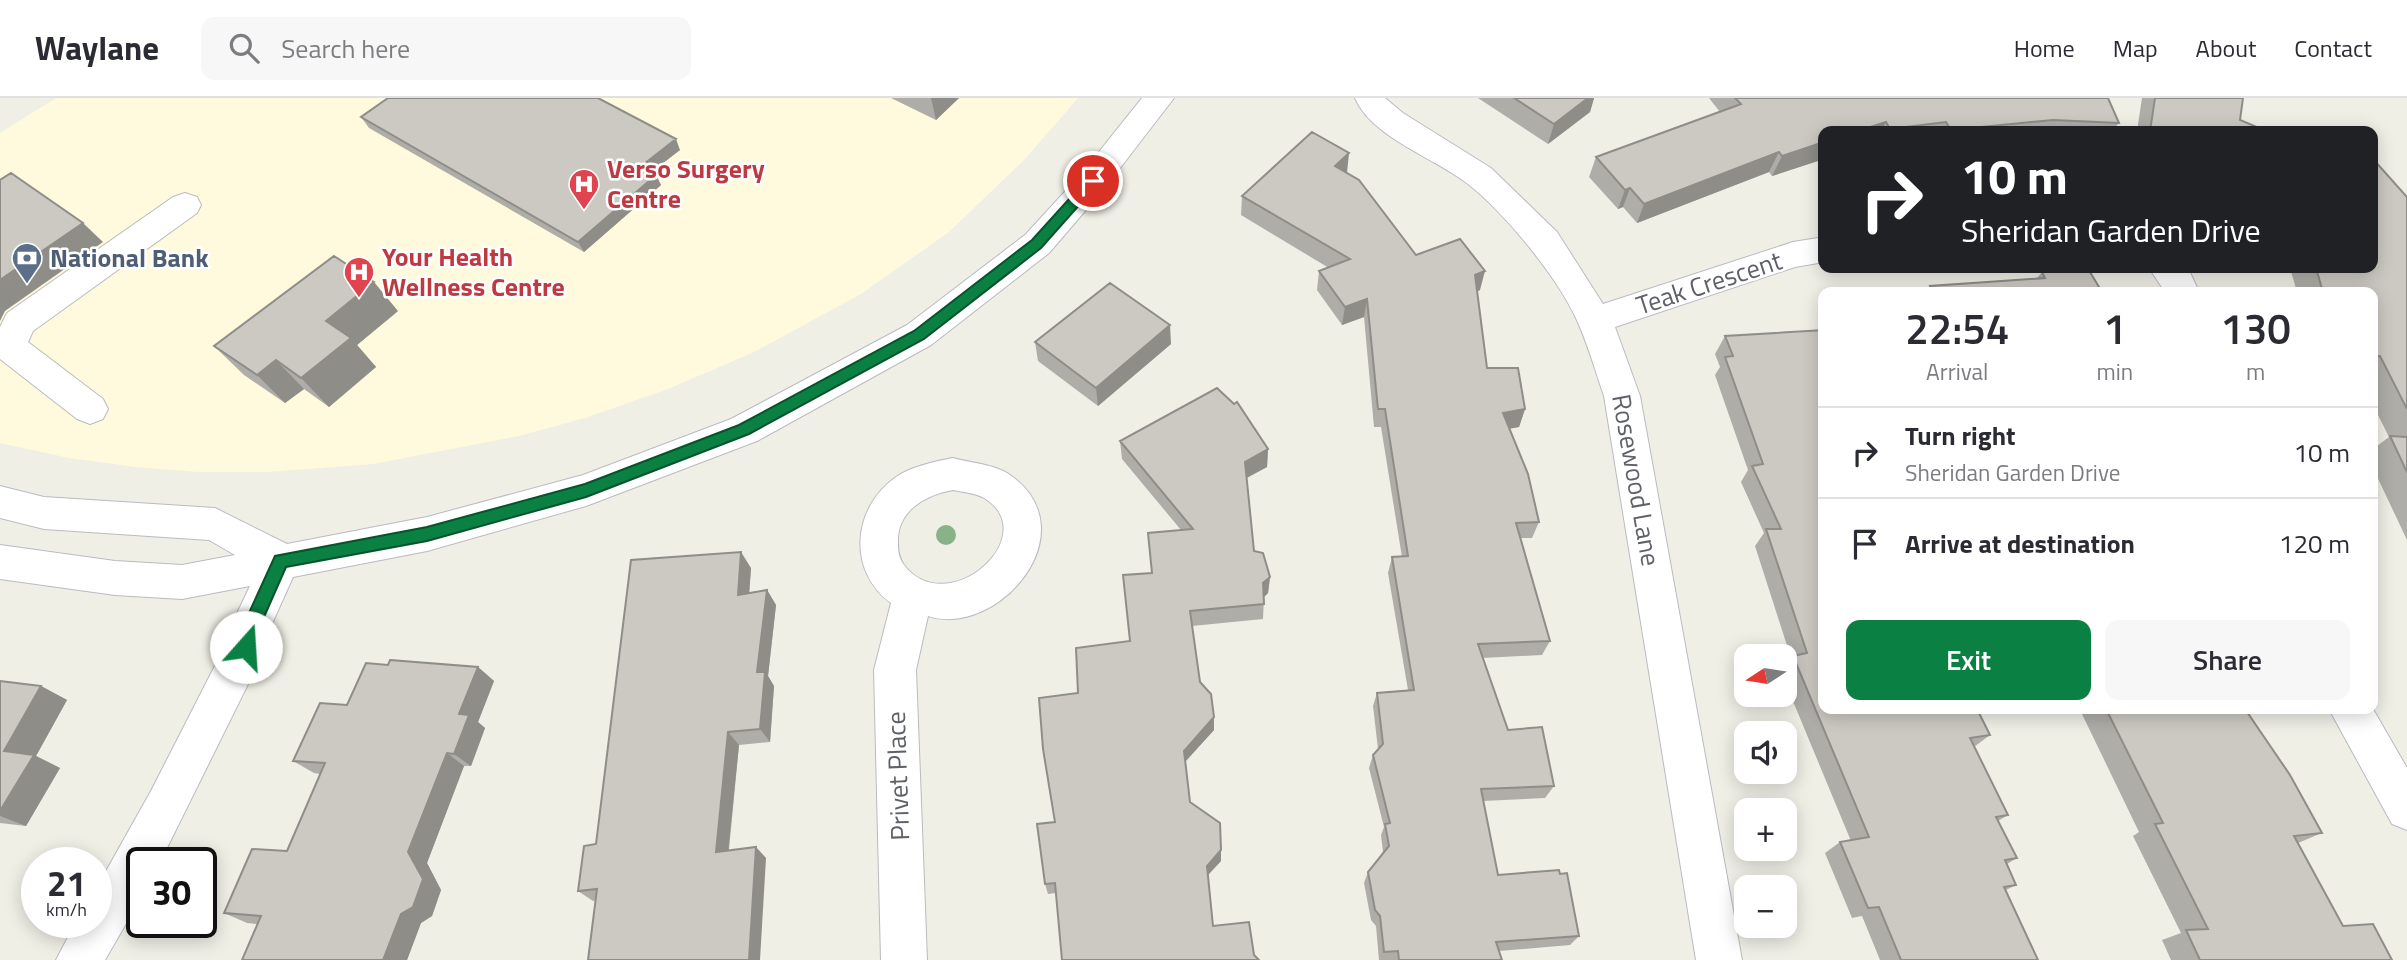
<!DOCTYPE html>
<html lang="en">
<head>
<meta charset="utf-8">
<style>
  :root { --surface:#fff; --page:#f7f7f7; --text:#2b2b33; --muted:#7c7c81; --line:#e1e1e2; --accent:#0b8043 }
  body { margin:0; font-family:"Titillium Web",sans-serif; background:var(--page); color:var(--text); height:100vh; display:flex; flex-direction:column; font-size:26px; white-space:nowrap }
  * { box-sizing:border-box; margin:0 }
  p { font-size:23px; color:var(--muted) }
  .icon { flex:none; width:38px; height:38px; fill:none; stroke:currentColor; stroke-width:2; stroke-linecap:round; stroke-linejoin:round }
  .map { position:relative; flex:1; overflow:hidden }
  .side { position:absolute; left:1818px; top:189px; width:560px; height:427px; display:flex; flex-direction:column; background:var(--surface); border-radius:14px; box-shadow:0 4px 18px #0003 }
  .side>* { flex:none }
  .hud { position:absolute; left:1818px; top:28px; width:560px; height:147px; border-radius:14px; box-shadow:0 4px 18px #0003; background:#202124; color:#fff; overflow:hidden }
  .needle { width:46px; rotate:258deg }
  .tools { position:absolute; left:1734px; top:546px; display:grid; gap:14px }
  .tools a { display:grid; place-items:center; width:63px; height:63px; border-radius:14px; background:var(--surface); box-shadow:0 4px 18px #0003; font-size:35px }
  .speed { position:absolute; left:21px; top:749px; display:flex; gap:14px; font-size:35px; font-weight:700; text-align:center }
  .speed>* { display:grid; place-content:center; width:91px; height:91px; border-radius:50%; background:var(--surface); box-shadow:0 4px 18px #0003; line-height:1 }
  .speed small { font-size:18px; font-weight:400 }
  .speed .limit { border:4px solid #111; border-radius:10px; background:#fff; color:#111 }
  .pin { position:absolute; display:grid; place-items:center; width:60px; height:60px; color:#fff; margin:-30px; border:4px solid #fff; border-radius:50%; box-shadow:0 2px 7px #0007 }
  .me { position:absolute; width:77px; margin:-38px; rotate:19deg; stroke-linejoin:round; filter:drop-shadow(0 0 5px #0008) }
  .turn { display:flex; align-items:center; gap:24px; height:147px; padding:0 28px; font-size:32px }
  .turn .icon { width:91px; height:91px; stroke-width:2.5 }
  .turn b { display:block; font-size:49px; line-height:60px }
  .eta { display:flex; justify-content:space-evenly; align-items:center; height:119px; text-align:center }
  .eta b { font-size:42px; font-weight:600; line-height:49px }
  .action { display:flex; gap:14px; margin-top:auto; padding:14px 28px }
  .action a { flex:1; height:80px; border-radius:14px; background:var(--accent); color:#fff; font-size:28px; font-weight:600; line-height:80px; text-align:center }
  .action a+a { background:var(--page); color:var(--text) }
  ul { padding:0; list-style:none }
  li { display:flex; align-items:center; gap:21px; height:91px; padding:0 28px; border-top:2px solid var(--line) }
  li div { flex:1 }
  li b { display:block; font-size:26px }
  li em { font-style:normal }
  header { display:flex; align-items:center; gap:42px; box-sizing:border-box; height:98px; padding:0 35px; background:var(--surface); border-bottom:2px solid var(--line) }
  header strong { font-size:33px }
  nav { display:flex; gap:38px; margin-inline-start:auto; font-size:24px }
  .search { width:490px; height:63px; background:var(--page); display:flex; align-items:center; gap:18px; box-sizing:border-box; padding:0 24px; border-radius:14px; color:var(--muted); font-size:26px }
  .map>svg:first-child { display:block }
  .commercial { fill:#fff9dd }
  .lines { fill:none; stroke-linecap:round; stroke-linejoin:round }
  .minor-casing { stroke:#b9bbc0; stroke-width:2 }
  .minor { fill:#fff; fill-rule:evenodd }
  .tree { fill:#88b388 }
  .wall { fill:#afada8 }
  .shaded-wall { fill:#8f8d88 }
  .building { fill:#ccc9c3; stroke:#8f8d88; stroke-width:2 }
  .route { fill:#0b8043; stroke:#07532c; stroke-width:2 }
  .labels { text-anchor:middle; stroke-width:5; stroke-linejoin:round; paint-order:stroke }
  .health-label { font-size:26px; font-weight:bold; fill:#be3a42; stroke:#fff; text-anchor:start }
  .service-label { font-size:26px; font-weight:bold; fill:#4e5e75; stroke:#fff; text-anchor:start }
  .street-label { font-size:26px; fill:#5e6167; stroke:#fff }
</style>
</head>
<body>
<header>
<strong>Waylane</strong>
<div class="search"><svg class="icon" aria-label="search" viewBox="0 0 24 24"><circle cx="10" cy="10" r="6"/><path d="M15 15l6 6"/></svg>Search here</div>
<nav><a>Home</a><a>Map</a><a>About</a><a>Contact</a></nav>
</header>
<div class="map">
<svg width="2407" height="862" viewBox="0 0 2407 862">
  <rect width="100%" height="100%" fill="#f0efe6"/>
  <path class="commercial" d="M56,0H1078L1025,61L949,134L861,196L754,254L668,291L585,320L519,338L373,366L267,374H198L136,369L69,360L0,345V35Z"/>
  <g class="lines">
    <g class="minor-casing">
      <path id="minor" d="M1142,0H1174L1104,91L1049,155L931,247L757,343L586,408L427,453L293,479L271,528L260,562L161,762L160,765H142V798L105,862H56L76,824H96V791L151,693L226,546L231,528L250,488L182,501L115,497L0,481V447L115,463L182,467L235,457L209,442L44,431L0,420V388L44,399L215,410L287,446L427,419L583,377L731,321L907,227L1025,137L1082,75Z
        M1355,0H1385L1403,15L1491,70L1557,134L1603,206L1793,144L1824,139V164L1795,169L1615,229L1640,298L1742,862H1696L1604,298C1596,275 1589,250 1579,227C1561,183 1505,115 1468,86C1435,60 1371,39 1355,0Z
        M185,95L197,99L201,107L197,115L33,233L28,244L103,301L108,311L103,321L90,326L77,321L0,261V229L7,215L173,99Z
        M2149,170H2188L2199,194H2165Z
        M953,360C970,365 995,366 1010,377C1090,433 998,541 928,518L916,572L927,862H881L874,572L891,505C847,473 852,410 896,379C912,368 934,364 953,360ZM953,392C962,394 976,395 984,400C1045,437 948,524 904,467C899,460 898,454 898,446C896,413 925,397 953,392Z
        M2329,611H2373L2407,670V732L2392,726Z"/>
    </g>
    <use href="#minor" class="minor"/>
  </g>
  <circle class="tree" cx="946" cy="437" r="10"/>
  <path class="wall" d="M891,0H959L936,22Z
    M1478,0H1594L1590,14L1548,46Z
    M1709,0H2108L2119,25L2112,33H1824V61L1772,78L1769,74L1637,125L1623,109L1618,111L1589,79L1596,59L1720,14Z
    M2142,0H2243L2240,22L2266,33H2137Z
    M361,19L680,52L651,74L656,77L661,87L584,154L369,30Z
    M1242,98L1416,157L1480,192L1477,194L1487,270L1525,311L1519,329L1510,330L1539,424L1532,440H1521L1550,543L1542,557L1482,560L1508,632L1554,688L1545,700L1483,703L1498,777L1579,838L1570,847L1499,853L1502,862H1379L1376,828L1371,822L1364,785L1368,774L1383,754L1381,737L1384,729L1369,670L1373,657L1378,651L1373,608L1377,595L1408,592L1388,475L1392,459H1402L1381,329H1374L1364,219L1342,227L1317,192L1319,173L1329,170L1241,117Z
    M2407,99V442L2373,370V351L2389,339L2373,307V194H2297L2290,170H2373Z
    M2042,174L2102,194H1925L1930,188L2037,180Z
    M398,213L357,247L376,269L329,309L304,291L285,305L244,277L214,248Z
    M1824,232V611L1990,637L1974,649L2008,717L1998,723L2017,760L2007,766L2016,787L2006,792L2038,862H1880L1862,818L1852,820L1825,755L1840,744L1851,743L1785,584V567L1791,560L1755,448L1764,435L1741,384L1748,372L1715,277L1720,269L1715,256L1725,238Z
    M1035,244L1171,246L1098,308L1038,263Z
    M1120,343L1268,351L1267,369L1247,380L1254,453L1270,479L1268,495L1264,499L1263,521L1192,528L1200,584L1214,619V632L1185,664L1190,704L1221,752V763L1208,777L1213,828L1254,857L1056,795L1048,796L1045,786L1078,595L1130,543L1152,475L1148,435L1181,432L1122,361Z
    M751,470L749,495L767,492L776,507L768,578L774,588L770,644L739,647L729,752L766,760L593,803L578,793L596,746Z
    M478,569L494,583L478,624L485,630L471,668H464L427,765L441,792L432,818L421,825L407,862H242L257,826L247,825L224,815L287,753L321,676L314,675L293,663L347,607Z
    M0,583L41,588L67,602L36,658L60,670L26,728L0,725Z
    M2085,611H2252L2247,614L2322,735L2298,745L2343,828L2392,862H2171L2162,842L2181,835L2133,738L2139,734L2081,614Z"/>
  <path class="shaded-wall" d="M931,0H959L936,22Z
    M1583,0H1594L1590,14L1548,46L1554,26Z
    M1886,24L1881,33H1858Z
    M676,41L680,52L645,79L640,69Z
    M1824,44V61L1772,78L1782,58Z
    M1779,54L1769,74L1637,125L1644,106Z
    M1349,55L1347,75L1335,68Z
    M656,77L661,87L584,154L578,144Z
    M1630,90L1623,109L1618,111L1625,92Z
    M83,125L103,144L5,213L0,223V182Z
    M1485,173L1480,192L1470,196L1475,177Z
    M374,184L398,213L357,247L376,269L329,309L301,280L326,223Z
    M1367,201L1364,219L1342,227L1345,209Z
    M1170,227L1171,246L1098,308L1096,290Z
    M276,262L304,291L285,305L257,277Z
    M1525,311L1519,329L1498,333L1503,315Z
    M1268,351L1267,369L1244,381L1245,364Z
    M741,454L751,470L748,513L738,497Z
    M1270,479L1268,495L1262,501L1263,485Z
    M767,492L776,507L768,578L774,588L770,644L760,631L757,574Z
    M478,569L494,583L478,624L485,630L471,668L454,656L459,616Z
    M41,588L67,602L36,658L60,670L26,728L0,718L4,653Z
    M1214,619V632L1184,665V653Z
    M728,634L739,647L727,765L716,754Z
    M447,655L464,668L427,765L441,792L432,818L421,825L407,862H383L408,754Z
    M756,749L766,760L760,862H749Z
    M1221,752V763L1207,778V768Z"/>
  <path class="building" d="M388,0H598L676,41L640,69L656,77L578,144L361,19Z
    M1514,0H1588L1554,26Z
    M1735,0H2108L2119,25L2053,22L1951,32L1946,24L1890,31L1886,24L1858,33H1824V44L1782,58L1779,54L1644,106L1630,90L1625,92L1596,59L1741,6Z
    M2155,0H2243L2240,22L2266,33H2150Z
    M1312,34L1349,55L1335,68L1359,82L1416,157L1460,141L1485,173L1475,177L1487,270H1518L1525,311L1503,315L1528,376L1539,424L1516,425L1550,543L1478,546L1508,632L1542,629L1554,688L1481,691L1498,777L1559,772L1560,776L1567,775L1579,838L1496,844L1502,862H1399L1398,853L1384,854L1380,818L1375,812L1368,774L1389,748L1385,726L1390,725L1373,657L1383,646L1377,595L1414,592L1392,459L1408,458L1385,311H1378L1367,201L1345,209L1319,173L1350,161L1242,98Z
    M2373,61L2407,99V311L2380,258H2373V194H2323L2316,170H2373Z
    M11,75L83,125L0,182V82Z
    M334,158L374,184L326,223L351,240L301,280L276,262L257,277L214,248Z
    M2042,174H2090L2102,194H1933L1930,188L2045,180Z
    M1110,185L1170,227L1096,290L1035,244Z
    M1824,232V611H1977L1990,637L1970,640L2008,717L1996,719L2017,760L2005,762L2016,787L2004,789L2038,862H1901L1879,809L1868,810L1840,744L1869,739L1793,558L1807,555L1766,431H1781L1752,368L1763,366L1725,259L1733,258L1725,238Z
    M1217,290L1234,306L1237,304L1268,351L1245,364L1254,453L1263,455L1270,479L1263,485L1264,506L1190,513L1200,584L1211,596L1214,619L1184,653L1190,704L1220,725L1221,752L1207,768L1213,828L1249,824L1254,857L1259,862H1062L1055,785L1045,786L1037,726L1055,724L1043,651L1039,600L1078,595L1076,550L1130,543L1123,477L1152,475L1148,435L1193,431L1120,343Z
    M2390,338L2407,339V374Z
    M741,454L738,497L767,492L757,574H765L760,631L728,634L716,754L756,749L749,862H588L597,791L578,793L584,748L596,746L631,462Z
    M390,562L478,569L459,616L469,617L454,656L447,655L408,754L423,781L413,809L401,816L383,862H242L261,818L224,815L252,751L287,753L325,665L293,663L320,605L347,607L366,565L388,567Z
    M0,583L41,588L4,653L34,657L0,713Z
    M2106,611H2245L2290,677L2322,735L2294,738L2343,828L2373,826L2392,862H2200L2186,832L2208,831L2155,726L2163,725Z"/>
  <path class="route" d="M1093,78L1100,83L1098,86L1041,150L924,241L749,336L586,399L427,443L286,469L260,528L252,554L246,557L240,554L237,549L243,528L275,458L427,429L585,386L739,327L914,233L1032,142L1088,80Z"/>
  <defs>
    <g id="hospital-pin" transform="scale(1.575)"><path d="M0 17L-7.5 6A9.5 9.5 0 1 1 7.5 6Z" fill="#e0444e" stroke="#fff"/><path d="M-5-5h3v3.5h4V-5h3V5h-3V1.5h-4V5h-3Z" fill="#fff"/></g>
    <g id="bank-pin" transform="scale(1.575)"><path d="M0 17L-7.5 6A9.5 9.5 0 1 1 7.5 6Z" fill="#5c6f8a" stroke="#fff"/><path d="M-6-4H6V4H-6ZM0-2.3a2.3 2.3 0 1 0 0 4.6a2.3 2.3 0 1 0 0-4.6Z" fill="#fff"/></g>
  </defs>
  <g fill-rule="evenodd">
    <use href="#hospital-pin" x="584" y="86"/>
    <use href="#bank-pin" x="27" y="160"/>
    <use href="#hospital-pin" x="359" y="174"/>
  </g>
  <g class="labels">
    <g class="health-label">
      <text x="607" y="80">Verso Surgery<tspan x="607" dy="30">Centre</tspan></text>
      <text x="382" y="168">Your Health<tspan x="382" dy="30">Wellness Centre</tspan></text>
    </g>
    <g class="service-label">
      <text x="50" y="169">National Bank</text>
    </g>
    <g class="street-label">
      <text transform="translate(1709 185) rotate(-18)" y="9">Teak Crescent</text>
      <text transform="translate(1636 382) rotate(80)" y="9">Rosewood Lane</text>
      <text transform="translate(898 678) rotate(-92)" y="9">Privet Place</text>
    </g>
  </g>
</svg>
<div class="tools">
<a><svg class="needle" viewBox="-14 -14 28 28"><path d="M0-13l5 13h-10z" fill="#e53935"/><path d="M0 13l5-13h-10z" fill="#7c7c81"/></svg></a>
<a><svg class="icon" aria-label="sound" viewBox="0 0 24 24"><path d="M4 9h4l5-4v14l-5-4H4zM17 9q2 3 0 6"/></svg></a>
<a>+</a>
<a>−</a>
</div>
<div class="speed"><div>21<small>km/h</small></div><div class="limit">30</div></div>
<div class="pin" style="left:1093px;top:83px;background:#d93025"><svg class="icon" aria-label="arrive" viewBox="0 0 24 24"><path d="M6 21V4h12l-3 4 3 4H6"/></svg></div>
<svg class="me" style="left:246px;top:549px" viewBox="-20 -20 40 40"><circle r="19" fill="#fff"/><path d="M0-13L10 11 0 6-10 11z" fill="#0b8043"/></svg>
<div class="hud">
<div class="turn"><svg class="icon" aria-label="right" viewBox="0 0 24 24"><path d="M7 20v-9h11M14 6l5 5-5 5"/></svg><div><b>10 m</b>Sheridan Garden Drive</div></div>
</div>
<section class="side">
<div class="eta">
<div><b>22:54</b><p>Arrival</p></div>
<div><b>1</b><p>min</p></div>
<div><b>130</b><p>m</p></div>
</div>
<ul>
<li><svg class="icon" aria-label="right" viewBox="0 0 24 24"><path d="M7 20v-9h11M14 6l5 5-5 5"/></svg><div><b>Turn right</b><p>Sheridan Garden Drive</p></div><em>10 m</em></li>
<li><svg class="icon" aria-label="arrive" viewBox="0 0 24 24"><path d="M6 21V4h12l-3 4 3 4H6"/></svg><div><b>Arrive at destination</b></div><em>120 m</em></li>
</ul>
<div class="action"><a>Exit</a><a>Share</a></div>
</section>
</div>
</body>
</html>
